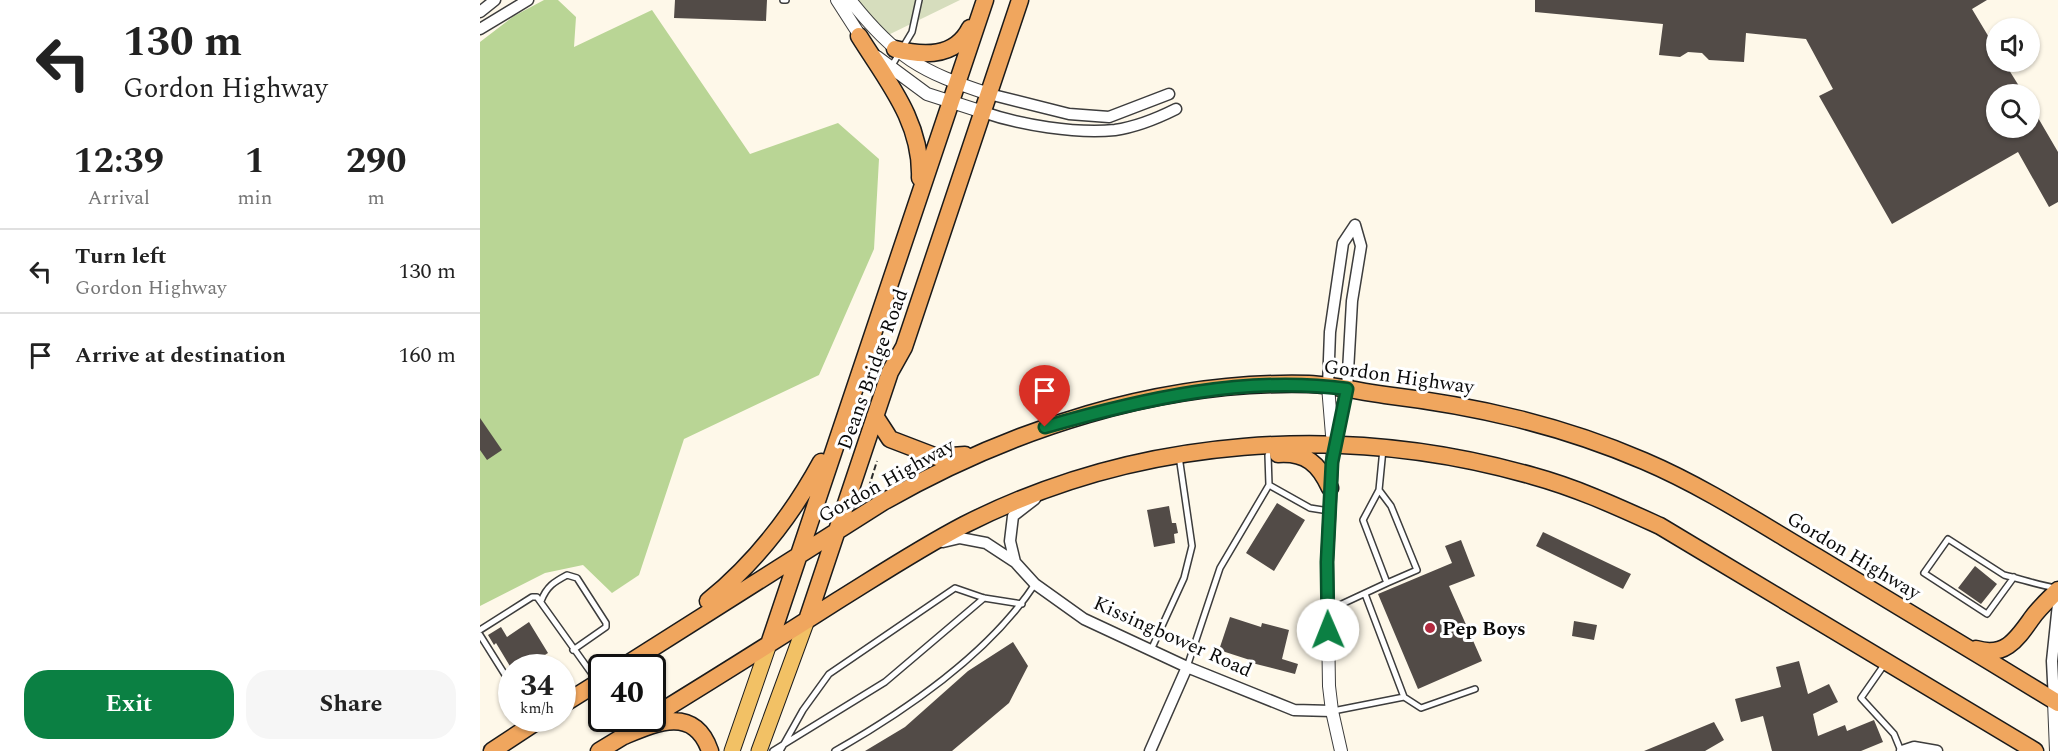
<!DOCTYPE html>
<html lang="en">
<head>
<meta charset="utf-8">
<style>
  :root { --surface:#fff; --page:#f6f6f6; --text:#222; --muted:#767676; --line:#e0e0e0; --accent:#0b8043 }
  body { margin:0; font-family:Spectral,serif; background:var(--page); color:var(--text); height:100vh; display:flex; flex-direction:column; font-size:22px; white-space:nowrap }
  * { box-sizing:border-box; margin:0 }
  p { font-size:20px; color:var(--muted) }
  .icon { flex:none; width:33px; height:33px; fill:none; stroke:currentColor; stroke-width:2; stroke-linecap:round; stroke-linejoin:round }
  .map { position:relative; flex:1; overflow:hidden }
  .details { display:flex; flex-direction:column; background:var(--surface); width:480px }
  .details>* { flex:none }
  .guide { background:#fff; color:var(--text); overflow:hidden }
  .fabs { position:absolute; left:1506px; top:18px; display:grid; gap:12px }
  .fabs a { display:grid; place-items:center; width:54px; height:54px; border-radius:50%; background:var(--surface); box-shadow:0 2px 4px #0004; font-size:30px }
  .speed { position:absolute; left:18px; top:654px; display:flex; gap:12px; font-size:30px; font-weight:700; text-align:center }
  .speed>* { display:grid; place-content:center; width:78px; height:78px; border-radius:50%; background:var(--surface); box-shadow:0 2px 4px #0004; line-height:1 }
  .speed small { font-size:15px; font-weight:400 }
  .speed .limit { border:3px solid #111; border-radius:9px; background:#fff; color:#111 }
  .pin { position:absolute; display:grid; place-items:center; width:51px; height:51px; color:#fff; margin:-62px -26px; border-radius:50% 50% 50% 0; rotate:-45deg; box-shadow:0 0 6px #0007 }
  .pin .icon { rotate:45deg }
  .me { position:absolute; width:66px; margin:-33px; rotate:359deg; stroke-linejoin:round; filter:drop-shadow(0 0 4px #0008) }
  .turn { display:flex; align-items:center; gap:21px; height:126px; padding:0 24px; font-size:27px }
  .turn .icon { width:78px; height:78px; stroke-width:2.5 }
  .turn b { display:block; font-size:42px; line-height:51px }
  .eta { display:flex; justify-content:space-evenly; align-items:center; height:102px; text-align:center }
  .eta b { font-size:36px; font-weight:700; line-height:42px }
  .cta { display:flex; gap:12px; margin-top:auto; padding:12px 24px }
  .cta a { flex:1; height:69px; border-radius:24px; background:var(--accent); color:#fff; font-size:24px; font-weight:700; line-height:69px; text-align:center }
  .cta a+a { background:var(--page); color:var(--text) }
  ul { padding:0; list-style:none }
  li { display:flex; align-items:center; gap:18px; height:84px; padding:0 24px; border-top:2px solid var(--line) }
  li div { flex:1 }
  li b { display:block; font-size:22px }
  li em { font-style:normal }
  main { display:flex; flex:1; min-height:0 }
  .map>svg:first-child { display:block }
  .forest { fill:#b9d595 }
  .cemetery { fill:#d6ddbd }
  .building { fill:#524b47 }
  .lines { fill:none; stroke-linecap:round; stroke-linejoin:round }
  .service-casing { stroke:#3d3d3d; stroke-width:8 }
  .minor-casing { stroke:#3d3d3d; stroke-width:13 }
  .tertiary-casing { stroke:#3d3d3d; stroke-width:14 }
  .primary-casing { stroke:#1b1b1b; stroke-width:17 }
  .trunk-casing { stroke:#1b1b1b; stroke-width:19 }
  .path { stroke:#2c2c2c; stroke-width:2; stroke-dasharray:6 3; stroke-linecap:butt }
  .service { stroke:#fff; stroke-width:5 }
  .minor { stroke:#fff; stroke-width:10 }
  .tertiary { stroke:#fff; stroke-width:12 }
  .primary { stroke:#f2c165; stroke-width:15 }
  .trunk { stroke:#f0a65e; stroke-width:16 }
  .route-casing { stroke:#07532c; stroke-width:15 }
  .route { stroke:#0b8043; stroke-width:10 }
  .poi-dot { fill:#b22a3f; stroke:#fff; stroke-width:2 }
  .labels { text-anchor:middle; stroke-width:6; stroke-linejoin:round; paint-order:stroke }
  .street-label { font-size:20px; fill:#0a0a0a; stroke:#fff }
  .poi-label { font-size:20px; font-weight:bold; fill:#0a0a0a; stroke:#fff; text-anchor:start }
</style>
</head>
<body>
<main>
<section class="details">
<div class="guide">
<div class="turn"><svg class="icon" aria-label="left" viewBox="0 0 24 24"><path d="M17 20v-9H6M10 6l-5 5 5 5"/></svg><div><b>130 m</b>Gordon Highway</div></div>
</div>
<div class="eta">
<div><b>12:39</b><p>Arrival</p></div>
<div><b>1</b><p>min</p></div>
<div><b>290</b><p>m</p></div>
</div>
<ul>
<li><svg class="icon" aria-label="left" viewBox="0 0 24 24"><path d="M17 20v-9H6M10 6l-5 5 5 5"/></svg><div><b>Turn left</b><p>Gordon Highway</p></div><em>130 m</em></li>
<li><svg class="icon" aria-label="arrive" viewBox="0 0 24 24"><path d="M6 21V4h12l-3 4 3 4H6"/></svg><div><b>Arrive at destination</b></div><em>160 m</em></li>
</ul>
<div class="cta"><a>Exit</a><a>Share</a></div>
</section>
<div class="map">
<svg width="1578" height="751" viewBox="0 0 1578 751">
  <rect width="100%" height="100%" fill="#fef8e9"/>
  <path class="forest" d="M64,0H78L96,17L94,47L172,10L270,154L358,123L399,159L394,249L339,375L204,439L159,575L132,593L103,565L65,573L0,606V42L34,16Z"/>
  <path class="cemetery" d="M373,0H480L402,38Z"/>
  <path class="building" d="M195,0H287L286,21L194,18Z
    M1055,0H1507L1492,9L1516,49V62H1524L1544,94H1516V128H1550V104L1578,152V202L1569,207L1538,152L1412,224L1339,96L1353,89L1326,39L1266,33L1264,62L1229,60L1222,53L1208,52L1200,57L1179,55L1183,24L1055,12Z
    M0,418L22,450L7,460L0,450Z
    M797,503L825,520L794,571L766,553Z
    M689,506L692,523H696L698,533L694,534L695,543L674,547L667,510Z
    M1063,532L1151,574L1143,589L1056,546Z
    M981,540L995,576L969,586L1002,661L938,689L898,594L972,563L965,546Z
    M1495,566L1517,584L1501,604L1478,588Z
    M750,617L781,627L782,623L809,630L802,659L818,664L815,674L772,663L773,661L739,650Z
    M1094,621L1117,625L1114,640L1092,636Z
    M49,622L68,653L44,668H31L16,643L14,645L8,635L21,627L27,637Z
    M533,642L548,666L529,703L472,751H385L425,727L488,671Z
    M1319,661L1328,694L1349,684L1358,702L1333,714L1338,736L1365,725L1367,731L1394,720L1403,742L1381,751H1292L1283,716L1261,722L1255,699L1301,687L1296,667Z
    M1234,722L1244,740L1225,751H1164Z"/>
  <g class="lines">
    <g class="service-casing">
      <path id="service" d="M303,0H306
        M411,67L432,32L439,0
        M789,485L830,508L849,511
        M899,490L911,506L937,570L907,583
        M1534,577L1507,614L1444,573L1468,539L1524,575C1541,579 1558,585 1576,588
        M61,601C67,586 74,582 87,575L97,578L126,623V627L93,650
        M849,610L907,583L883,520L899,490L903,449
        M0,630L52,597H57L117,681
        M0,635L32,686
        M671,650L704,578L712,546L699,456
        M1404,665L1381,698L1414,734L1421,751
        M707,667L740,568L789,485L788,455
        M924,697L941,708L995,689
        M853,711L924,697L885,594
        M293,751L405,682L504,598
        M300,751L323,710L349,674L475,588L504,598L542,604
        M355,751C427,710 509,654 555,584"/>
    </g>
    <g class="minor-casing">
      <path id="minor" d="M0,12L15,0
        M0,29L48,0
        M509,94L589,114L629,117L689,94
        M503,112C540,125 596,134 635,130C656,127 678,118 696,109
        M848,386L850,332L863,243L875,225
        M867,389L872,301L881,246L875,225
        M463,542L480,538L506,543L535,562L555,584L604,619L707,667L814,710L852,711
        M535,562L530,541L533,516L555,499
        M1574,701L1572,661L1578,604
        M670,751L707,667
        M1422,751L1434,747L1457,751"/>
    </g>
    <g class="tertiary-casing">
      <path id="tertiary" d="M357,0L384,42
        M370,0C415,57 441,72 509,94
        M397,57L447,94L503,112
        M848,386L852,435
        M1574,701L1576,751
        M861,751L852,711L849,686L847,562L853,445L867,389"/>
    </g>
    <g class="primary-casing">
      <path id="primary" d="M252,751L289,644
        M279,751L327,620"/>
    </g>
    <g class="trunk-casing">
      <path id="trunk" d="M379,36C407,81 442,122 440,178
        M415,49C443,56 475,58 490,28
        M395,416L410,439L457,457L485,455
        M798,454C826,452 839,464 850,488
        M228,601C275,563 312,515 341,462
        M327,620L410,372L424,347L540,0
        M289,644L505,0
        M1496,649C1525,658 1537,639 1552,618C1559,608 1569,599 1578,590
        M141,668L403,502C531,429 680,380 829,384C855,385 880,392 905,395C996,406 1080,425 1164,461C1225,487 1281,524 1337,557C1418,606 1498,654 1578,703
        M82,705L122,680
        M172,717C234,679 296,640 357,601C399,575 440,548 484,525C659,436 865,422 1053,476C1097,488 1138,507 1180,526L1555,751
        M144,736C175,723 214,705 230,751
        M12,751L62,718
        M119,751L152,731"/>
    </g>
    <path class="path" d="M386,496L397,461"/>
    <use href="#service" class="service"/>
    <use href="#minor" class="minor"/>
    <use href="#tertiary" class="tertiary"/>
    <use href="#primary" class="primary"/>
    <use href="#trunk" class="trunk"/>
  </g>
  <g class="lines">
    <g class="route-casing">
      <path id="route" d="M565,427C662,399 766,375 867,389L852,462L847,562L848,630"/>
    </g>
    <use href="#route" class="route"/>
  </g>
  <circle class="poi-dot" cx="950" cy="628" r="6"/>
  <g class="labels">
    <g class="street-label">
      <text transform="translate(392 369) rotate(-70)" y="7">Deans Bridge Road</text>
      <text transform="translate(919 376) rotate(8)" y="7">Gordon Highway</text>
      <text transform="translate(406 480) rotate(-29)" y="7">Gordon Highway</text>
      <text transform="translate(1374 555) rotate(31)" y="7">Gordon Highway</text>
      <text transform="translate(693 636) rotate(24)" y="7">Kissingbower Road</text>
    </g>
    <g class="poi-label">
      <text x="962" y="635">Pep Boys</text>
    </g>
  </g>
</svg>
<div class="fabs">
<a><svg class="icon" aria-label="sound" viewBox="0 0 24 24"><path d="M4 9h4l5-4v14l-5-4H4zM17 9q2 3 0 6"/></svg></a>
<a><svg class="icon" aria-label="search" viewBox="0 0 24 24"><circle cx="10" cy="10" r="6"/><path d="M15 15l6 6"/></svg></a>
</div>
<div class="speed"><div>34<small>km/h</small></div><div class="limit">40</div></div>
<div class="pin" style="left:565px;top:427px;background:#d93025"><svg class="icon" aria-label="arrive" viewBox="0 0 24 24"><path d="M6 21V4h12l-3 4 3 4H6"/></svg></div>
<svg class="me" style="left:848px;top:630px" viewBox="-20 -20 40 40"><circle r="19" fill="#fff"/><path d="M0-13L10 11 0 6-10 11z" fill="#0b8043"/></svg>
</div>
</main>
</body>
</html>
